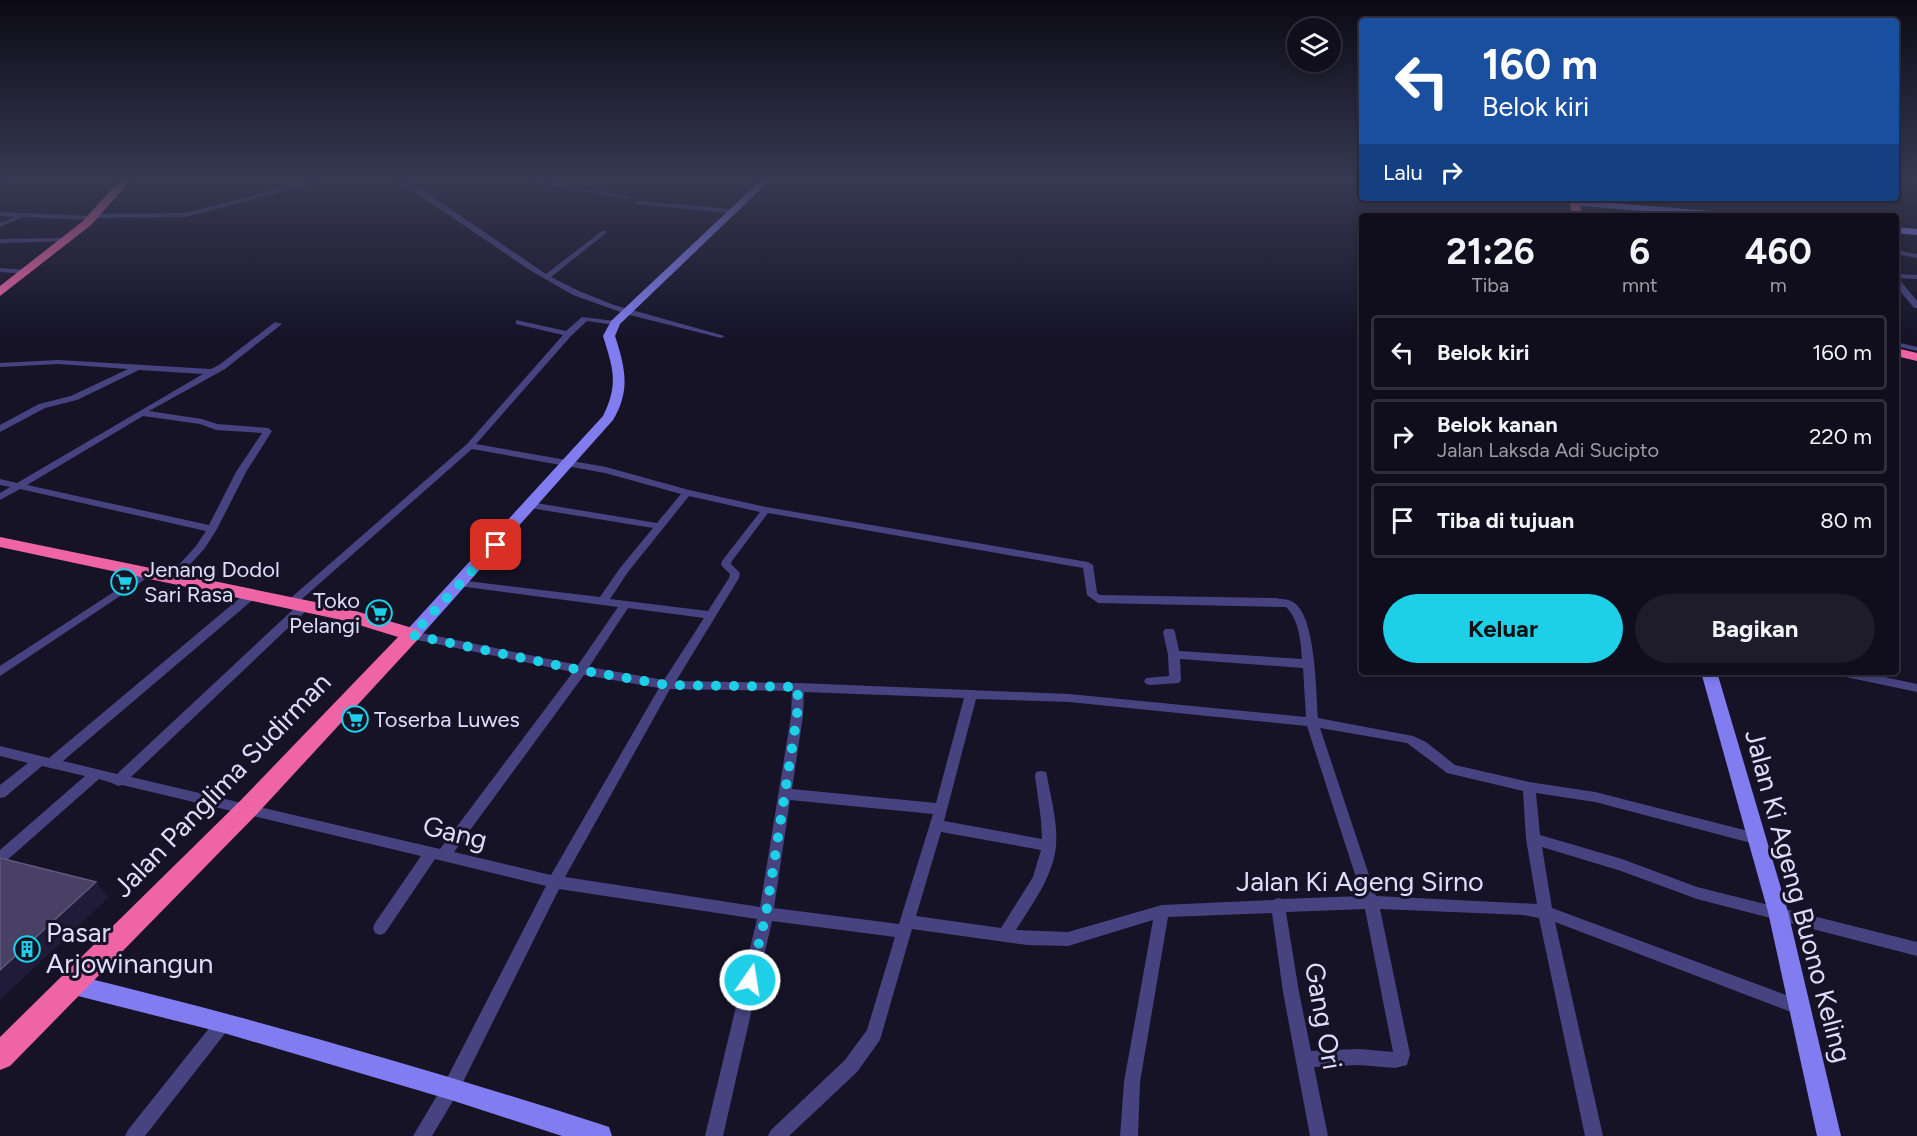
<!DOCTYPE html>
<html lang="id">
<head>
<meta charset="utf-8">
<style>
  :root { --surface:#100e1d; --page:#1e1c2a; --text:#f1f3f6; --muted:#9c9ca4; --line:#302e3b; --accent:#1dd0e7 }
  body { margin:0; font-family:Figtree,sans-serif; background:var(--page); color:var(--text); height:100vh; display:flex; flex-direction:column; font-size:22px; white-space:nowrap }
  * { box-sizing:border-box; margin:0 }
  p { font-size:20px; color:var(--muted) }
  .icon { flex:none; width:33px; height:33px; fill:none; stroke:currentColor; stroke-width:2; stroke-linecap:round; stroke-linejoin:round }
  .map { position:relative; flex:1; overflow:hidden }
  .details { position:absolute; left:1359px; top:213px; width:540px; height:462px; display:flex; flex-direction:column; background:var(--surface); border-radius:6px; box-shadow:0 3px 9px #0003,0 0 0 2px var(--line) }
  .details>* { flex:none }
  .banner { position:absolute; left:1359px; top:18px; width:540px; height:183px; border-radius:6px; box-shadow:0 3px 9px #0003,0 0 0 2px var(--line); background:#1a4fa0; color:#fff; overflow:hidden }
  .buttons { position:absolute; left:1287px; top:18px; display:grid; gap:12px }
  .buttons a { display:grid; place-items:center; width:54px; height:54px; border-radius:50%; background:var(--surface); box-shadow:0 3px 9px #0003,0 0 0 2px var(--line); font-size:30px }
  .pin { position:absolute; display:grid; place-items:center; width:51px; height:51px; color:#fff; margin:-26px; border-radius:12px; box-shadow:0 3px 9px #0006 }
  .me { position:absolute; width:66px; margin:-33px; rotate:13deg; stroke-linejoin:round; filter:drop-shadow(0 0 4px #0008) }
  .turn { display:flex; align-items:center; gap:21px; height:126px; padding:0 24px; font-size:27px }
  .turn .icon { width:78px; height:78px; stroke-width:2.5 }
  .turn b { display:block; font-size:42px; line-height:51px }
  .then { display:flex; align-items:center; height:57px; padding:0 24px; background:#0003; gap:12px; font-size:22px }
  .eta { display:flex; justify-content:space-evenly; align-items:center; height:102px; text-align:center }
  .eta b { font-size:36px; font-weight:700; line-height:42px }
  .cta { display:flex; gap:12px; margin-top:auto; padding:12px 24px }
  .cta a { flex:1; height:69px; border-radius:36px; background:var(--accent); color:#111; font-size:24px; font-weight:700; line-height:69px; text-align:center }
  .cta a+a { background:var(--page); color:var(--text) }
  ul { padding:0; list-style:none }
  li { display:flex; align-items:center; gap:18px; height:75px; margin:0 12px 9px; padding:0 12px; border:3px solid var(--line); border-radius:6px }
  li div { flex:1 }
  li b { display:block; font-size:22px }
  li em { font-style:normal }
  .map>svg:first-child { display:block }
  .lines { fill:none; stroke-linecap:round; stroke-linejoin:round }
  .street { fill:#464380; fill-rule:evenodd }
  .secondary { fill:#817df1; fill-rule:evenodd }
  .highway { fill:#ee64a5; fill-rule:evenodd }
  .shaded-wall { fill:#211b3a }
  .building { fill:#484165; stroke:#60597c; stroke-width:1.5 }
  .route { stroke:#1dd0e7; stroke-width:10; stroke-dasharray:0 18 }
  .labels { text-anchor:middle; stroke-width:6; stroke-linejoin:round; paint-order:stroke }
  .poi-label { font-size:22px; fill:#e0dcfb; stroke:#161327; text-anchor:start }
  .near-street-label { font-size:27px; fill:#e0dcfb; stroke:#161327 }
  .near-poi-label { font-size:27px; fill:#e0dcfb; stroke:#161327; text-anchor:start }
</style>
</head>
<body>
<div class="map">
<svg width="1917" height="1136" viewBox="0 0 1917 1136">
  <rect width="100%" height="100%" fill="#161327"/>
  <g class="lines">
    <path class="street" d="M11,179L10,180L0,184V180Z
      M316,179H328L186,217L96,218L93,220L22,217L0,227V223L15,217L0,216V212L91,216L94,214L186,213Z
      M396,179H404L424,191L546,274L602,231H606V233L551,277L579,291L614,305L725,336L721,338L626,314L573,295L528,269Z
      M518,179H534L630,197L627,199Z
      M1213,179H1219L1217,184H1213Z
      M637,201L730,209L733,211L730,213L635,204V202Z
      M66,238L69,240L68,241L0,243V239Z
      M1896,247L1905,252L1917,254V258L1901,255L1896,252Z
      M0,268L27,270L31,272L27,274L0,272Z
      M1896,274L1917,275V279L1896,278Z
      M1896,279H1899L1917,301V308H1914L1896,286Z
      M582,317L615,321L619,323L615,325L587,321L571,336L476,444L606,467L689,490L766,507L1088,562L1093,565L1097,593L1100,595L1275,598C1281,599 1288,599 1293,602C1316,615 1316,693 1318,718L1413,736L1426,742L1455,765L1529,782L1595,792L1760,834L1762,838L1760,842L1755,844L1595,802L1536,793L1540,835L1622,859L1697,887L1917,942V956L1697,899L1621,871L1542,847L1552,908L1805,1002L1807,1007L1805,1012L1799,1015L1555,922L1603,1136H1585L1539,918L1524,915L1380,909L1410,1054L1407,1065L1395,1068L1359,1065L1314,1067L1328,1136H1310L1283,992L1272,913L1168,917L1140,1082L1138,1136H1120L1124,1082L1153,920L1068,946L1027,945L912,929L880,1040L857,1072L789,1136H768L771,1130L845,1060L867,1030L895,937L772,921L723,1136H705L757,919L559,889L457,1094L432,1136H413L445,1082L546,886L435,859L385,933L380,935L375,933L373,928L375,923L421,856L122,785L118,786L112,783L99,779L5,862L0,864V850L85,776L42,766L5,797L0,798V785L28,763L0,756V746L49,758L247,592H255L256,595L255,598L63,761L117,774L299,604H307L308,607L307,610L131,777L440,849L573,672L412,639L408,638L406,635L408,632L412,631L578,665L618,607L458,586L453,583L458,580L600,597L620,568L653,528L530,508L525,505L527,503L530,502L657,523L681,494L605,473L472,449L294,606H286L285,603L467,444L563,335L516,324V320L566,331ZM689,496L760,512L722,561L721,565L730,574L729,578L708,611L610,599L628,572ZM768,513L1083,568L1087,595L1098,603L1286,607C1299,619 1301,643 1302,659L1179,651L1175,632L1173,629H1165L1163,632L1168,655L1169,676L1146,678L1144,681L1146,684L1150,685L1179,683L1181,680L1180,659L1303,668L1306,717L1069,694L798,683L676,681L739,578L740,573L731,564L732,561ZM628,608L704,618L664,680L589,667ZM584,675L659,688L551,875L454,852ZM670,689L792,691L791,716L760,907L565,877ZM804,692L964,698L936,803L792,789L803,716ZM976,699L1069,702L1307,726L1362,896L1283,899L1278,898L1273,900L1162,905L1068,932L1016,930C1032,904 1053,877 1056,846C1058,823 1051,799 1047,776L1046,772L1041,771L1036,772L1035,776L1041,820L1042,839L944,821ZM1320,728L1407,743L1447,773L1523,791L1526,839L1537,904L1376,896ZM790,800L933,814L899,924L774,908ZM941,832L1041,850L1033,877L1001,928L916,916ZM1365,909L1393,1052L1359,1049L1311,1051L1299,992L1286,912Z
      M275,322L282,324L225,369L149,411L202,419L217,424L268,428L272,431L246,472L217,529L205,548L175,581L171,582L166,579L196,546L206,531L20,489L0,500V493L10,487L0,485V479L17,483L203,374L139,370L77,400L45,408L0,432V425L39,404L71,396L128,369L58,364L0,367V363L58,360L211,369L219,365ZM143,416L200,424L216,430L262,433L236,472L209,525L27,485Z
      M1896,342L1917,347V351L1896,346Z
      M146,571L151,574L150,576L0,676V666Z
      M1835,672H1861L1917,684V692L1841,676L1837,675Z
      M224,1014L230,1017L232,1022L230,1027L145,1136H125L128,1130L218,1017Z"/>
    <path class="secondary" d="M762,179H771L620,324L615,336C625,367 631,390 613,420L418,639H406L404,635L406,631L603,416C619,384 613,368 603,336L611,321Z
      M1574,200L1736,213L1741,216H1702L1571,205L1570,203Z
      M1896,227L1917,229V235L1896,233Z
      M1701,672H1717L1788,912L1841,1136H1817L1768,912Z
      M70,974C249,1017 425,1068 600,1124L609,1127L612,1136H562L451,1100L224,1033L70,994L62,991L59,984L62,977Z"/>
    <path class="highway" d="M121,179H132L91,225L0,296V286L83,221Z
      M1568,198H1578L1583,216H1573Z
      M1896,348L1917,353V361L1896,356Z
      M0,537L349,609L419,630L422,635L256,815L10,1066L0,1070V1037L240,801L398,637L346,621L0,547Z"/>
  </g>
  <path class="shaded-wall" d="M96,882L109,897L0,1000V970Z"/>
  <path class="building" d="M0,858L96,882L0,970Z"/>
  <linearGradient id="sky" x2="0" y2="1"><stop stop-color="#0c0a15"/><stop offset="0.53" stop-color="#363952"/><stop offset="1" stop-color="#363952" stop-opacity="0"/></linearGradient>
  <rect width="1917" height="339" fill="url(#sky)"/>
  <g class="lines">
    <path class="route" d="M496,545L412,635L580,670L667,685L798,687L797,716L766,914L750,980"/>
  </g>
  <defs>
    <g id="supermarket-ring" transform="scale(1.35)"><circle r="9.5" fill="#161327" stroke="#1dd0e7" stroke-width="1.5"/><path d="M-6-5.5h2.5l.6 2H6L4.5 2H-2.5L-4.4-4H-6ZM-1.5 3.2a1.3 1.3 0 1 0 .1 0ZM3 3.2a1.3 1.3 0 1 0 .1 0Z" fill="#1dd0e7"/></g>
    <g id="building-ring" transform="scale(1.35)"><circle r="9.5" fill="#161327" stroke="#1dd0e7" stroke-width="1.5"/><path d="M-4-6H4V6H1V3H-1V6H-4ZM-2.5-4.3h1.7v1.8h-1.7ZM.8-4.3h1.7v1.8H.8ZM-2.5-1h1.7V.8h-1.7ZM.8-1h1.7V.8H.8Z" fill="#1dd0e7"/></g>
  </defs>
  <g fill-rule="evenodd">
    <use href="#supermarket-ring" x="124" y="582"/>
    <use href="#supermarket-ring" x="379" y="613"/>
    <use href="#supermarket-ring" x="355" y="719"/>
    <use href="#building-ring" x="27" y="949"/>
  </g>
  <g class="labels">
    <g class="poi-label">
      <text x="144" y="577">Jenang Dodol<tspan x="144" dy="25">Sari Rasa</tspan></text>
      <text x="360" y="608" text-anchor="end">Toko<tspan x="360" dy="25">Pelangi</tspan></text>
      <text x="374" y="727">Toserba Luwes</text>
    </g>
    <g class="near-street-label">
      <text transform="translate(222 785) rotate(-46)" y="9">Jalan Panglima Sudirman</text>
      <text transform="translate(455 833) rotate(14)" y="9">Gang</text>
      <text x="1360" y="891">Jalan Ki Ageng Sirno</text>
      <text transform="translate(1798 896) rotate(75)" y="9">Jalan Ki Ageng Buono Keling</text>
      <text transform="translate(1323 1016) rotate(80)" y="9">Gang Ori</text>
    </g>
    <g class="near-poi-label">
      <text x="46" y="942">Pasar<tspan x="46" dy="31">Arjowinangun</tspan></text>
    </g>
  </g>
</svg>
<div class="buttons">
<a><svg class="icon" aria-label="layers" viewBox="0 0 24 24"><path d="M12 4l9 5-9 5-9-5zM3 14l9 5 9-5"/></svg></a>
</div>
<div class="pin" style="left:496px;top:545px;background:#d93025"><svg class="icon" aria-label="arrive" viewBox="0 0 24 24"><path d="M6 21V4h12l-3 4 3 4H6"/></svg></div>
<svg class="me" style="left:750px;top:980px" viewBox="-20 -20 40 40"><circle r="17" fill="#1dd0e7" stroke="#fff" stroke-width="3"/><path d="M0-11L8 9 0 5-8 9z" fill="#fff"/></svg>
<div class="banner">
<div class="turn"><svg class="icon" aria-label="left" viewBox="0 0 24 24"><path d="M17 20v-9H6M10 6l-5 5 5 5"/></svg><div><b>160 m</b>Belok kiri</div></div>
<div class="then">Lalu<svg class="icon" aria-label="right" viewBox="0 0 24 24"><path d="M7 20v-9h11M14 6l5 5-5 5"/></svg></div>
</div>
<section class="details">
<div class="eta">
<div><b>21:26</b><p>Tiba</p></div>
<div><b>6</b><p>mnt</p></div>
<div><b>460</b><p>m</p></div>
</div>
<ul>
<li><svg class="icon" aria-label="left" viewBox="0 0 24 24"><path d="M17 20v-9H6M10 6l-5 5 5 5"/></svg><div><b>Belok kiri</b></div><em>160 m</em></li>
<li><svg class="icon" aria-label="right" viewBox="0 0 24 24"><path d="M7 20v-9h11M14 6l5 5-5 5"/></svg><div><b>Belok kanan</b><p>Jalan Laksda Adi Sucipto</p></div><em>220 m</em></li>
<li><svg class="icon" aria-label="arrive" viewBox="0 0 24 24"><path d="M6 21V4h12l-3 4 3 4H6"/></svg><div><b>Tiba di tujuan</b></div><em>80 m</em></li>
</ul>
<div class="cta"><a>Keluar</a><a>Bagikan</a></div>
</section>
</div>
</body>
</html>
